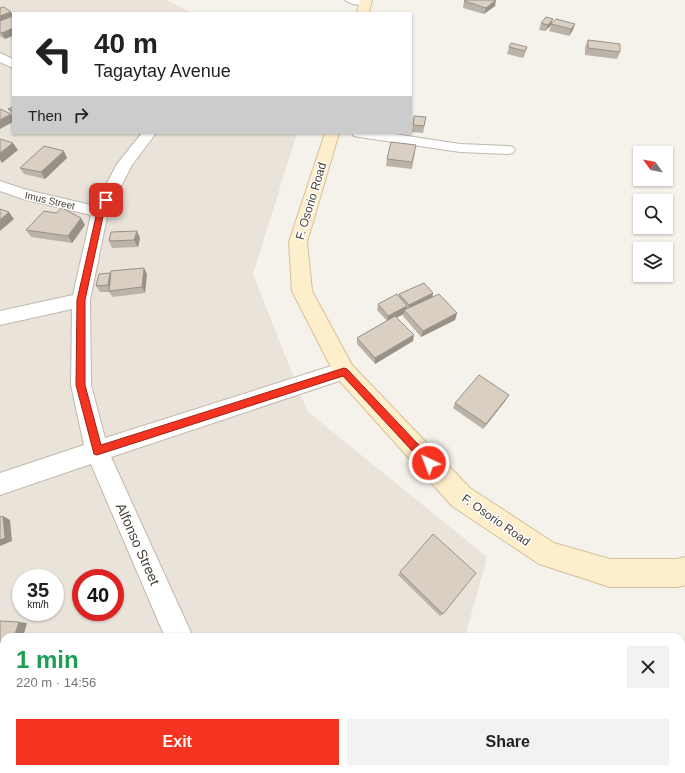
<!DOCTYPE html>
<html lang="en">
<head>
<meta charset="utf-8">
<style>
  :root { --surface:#fff; --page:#f2f2f2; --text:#222; --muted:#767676; --accent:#f53321 }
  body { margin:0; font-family:Helvetica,sans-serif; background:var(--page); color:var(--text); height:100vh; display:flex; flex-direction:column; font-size:15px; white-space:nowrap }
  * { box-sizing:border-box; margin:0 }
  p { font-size:13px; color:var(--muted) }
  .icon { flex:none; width:22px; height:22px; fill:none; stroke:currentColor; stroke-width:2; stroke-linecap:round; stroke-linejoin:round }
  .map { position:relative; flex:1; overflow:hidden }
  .drawer { position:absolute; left:0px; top:633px; width:685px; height:140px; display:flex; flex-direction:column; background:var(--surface); border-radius:12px 12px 0 0; box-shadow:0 1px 3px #0004 }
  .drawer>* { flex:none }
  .banner { position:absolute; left:12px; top:12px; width:400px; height:122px; border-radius:0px; box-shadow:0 1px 3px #0004; background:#fff; color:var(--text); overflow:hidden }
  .needle { width:26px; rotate:303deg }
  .tools { position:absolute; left:633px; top:146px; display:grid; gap:8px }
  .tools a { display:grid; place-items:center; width:40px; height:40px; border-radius:0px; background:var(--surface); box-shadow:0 1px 3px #0004; font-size:20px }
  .speed { position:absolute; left:12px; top:569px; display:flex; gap:8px; font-size:20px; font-weight:700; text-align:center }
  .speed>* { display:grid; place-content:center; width:52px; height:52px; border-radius:50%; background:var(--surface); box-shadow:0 1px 3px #0004; line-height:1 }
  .speed small { font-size:10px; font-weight:400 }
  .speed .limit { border:6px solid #d22; background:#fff; color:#111 }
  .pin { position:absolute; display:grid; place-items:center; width:34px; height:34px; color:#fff; margin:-17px; border-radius:8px; box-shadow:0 2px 6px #0006 }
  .me { position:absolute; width:44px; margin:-22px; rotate:317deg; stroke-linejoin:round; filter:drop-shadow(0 0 3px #0008) }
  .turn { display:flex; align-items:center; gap:14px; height:84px; padding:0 16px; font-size:18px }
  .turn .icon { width:52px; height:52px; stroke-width:2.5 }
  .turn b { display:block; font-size:28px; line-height:34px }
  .then { display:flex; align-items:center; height:38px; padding:0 16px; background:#0003; gap:8px; font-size:15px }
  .round { display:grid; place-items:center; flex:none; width:42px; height:42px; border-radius:0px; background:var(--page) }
  .overview { display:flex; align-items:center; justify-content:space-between; height:68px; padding:0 16px }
  h1 { font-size:24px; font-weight:800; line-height:30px; color:#1e9e55 }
  .action { display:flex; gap:8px; margin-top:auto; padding:8px 16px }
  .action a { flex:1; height:46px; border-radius:0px; background:var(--accent); color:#fff; font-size:16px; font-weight:800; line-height:46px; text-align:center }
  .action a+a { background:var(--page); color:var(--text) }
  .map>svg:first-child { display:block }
  .residential { fill:#e9e3d9; fill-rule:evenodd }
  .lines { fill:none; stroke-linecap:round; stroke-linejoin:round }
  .street-casing { stroke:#c0b8ad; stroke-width:2 }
  .secondary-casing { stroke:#d4c19b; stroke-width:2 }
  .street { fill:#fff; fill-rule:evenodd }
  .secondary { fill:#fdeecc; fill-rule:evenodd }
  .wall { fill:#bbb2a8 }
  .shaded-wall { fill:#989188 }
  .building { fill:#d9cfc3; stroke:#989188 }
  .route { fill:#f53321; stroke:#9f2115 }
  .labels { text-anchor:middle; stroke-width:3; stroke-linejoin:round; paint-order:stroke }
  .far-street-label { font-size:10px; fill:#494239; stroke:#fff }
  .street-label { font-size:12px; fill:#494239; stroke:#fff }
  .near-street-label { font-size:14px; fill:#494239; stroke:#fff }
</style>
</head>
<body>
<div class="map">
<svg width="685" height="773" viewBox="0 0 685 773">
  <rect width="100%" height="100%" fill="#f5f1eb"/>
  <path class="residential" d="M0,0H166L192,13H13V133H297L253,274L307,411L487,557L465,637H4V769H427L426,773H0ZM21,578H55V612H21ZM81,578H115V612H81Z"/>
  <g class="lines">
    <g class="street-casing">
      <path id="street" d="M345,0H370L371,2C366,7 350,5 345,0Z
        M0,53L13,59V68L0,62Z
        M142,133H156L132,165L108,212L90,300L91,385L105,438L344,362L351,365L354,371L351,377L111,457L193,637H165L91,464L0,495V473L84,445L71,385L72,309L0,325V311L73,295L91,215L23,199L0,191V181L27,190L95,206L117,164Z
        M352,133H388L460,144L508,146L513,147L515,150L513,153L508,154L460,152L359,137L354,136Z
        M185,769H217V773H185Z"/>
    </g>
    <g class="secondary-casing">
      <path id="secondary" d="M360,0H372L369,13H357Z
        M325,133H339L307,242L312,291L352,365L470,488L554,543L610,559H677L685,557V585L677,587H610L539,564L452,506L336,377L292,291L289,242Z"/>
    </g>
    <use href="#street" class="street"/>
    <use href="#secondary" class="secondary"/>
  </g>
  <path class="wall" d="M464,1L495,6L484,14L463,8Z
    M0,8L11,12L13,16L5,39L0,36Z
    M556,19L573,30L569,36L549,31L551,26L545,31L539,30L541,23L551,24Z
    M588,40L620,52L617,59L585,55V47Z
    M509,47H527L525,54L523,58L507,54Z
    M13,107V116L8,109Z
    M414,116L426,117L423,133L412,132Z
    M415,152L412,169L386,166L387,159Z
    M67,158L45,179L24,174L20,168Z
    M85,225L72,243L31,237L26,230Z
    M140,238L138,247L112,248L109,241Z
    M110,273L111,276L147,274L145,293L113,297L109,292H100L96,286Z
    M399,294L433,297L457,313L455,320L421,337L403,316L404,314L397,317L413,341L375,364L357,344V338L387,321L377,310L378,304L399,297Z
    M506,400L483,429L453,408L455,403Z
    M400,572L443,614L440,616L398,575Z
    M543,769H623V773H543Z"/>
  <path class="shaded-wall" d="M496,0L495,6L484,14L486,8Z
    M11,12L13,17L0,23V16Z
    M553,19L551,25L545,31L548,25Z
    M575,24L573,30L569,36L571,29Z
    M13,28V36L5,39L2,33Z
    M11,114L13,118V122L0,129V120Z
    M13,143L18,150L2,163L0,160V153Z
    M64,151L67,158L45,179L41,172Z
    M9,212L14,219L0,231V220Z
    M81,218L85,225L72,243L68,236Z
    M137,231L140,238L138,247L134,240Z
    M144,268L147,274L145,293L142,287Z
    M110,273L113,280L111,290L108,285Z
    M433,293L432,300L408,311L409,305Z
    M407,306L406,312L404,310V314L387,322L388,316Z
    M457,313L455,320L421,337L423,331Z
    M414,335L413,341L375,364V358Z
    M509,395L506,400L483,429L486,424Z
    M3,516L10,520L12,541L0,546V540Z
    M19,622L27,623L23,637H14Z
    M59,769H63L55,773H51Z"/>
  <path class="building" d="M466,0H496L486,8L464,1Z
    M4,7L11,12L0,16V8Z
    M13,16V28L2,33L0,32V21Z
    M546,17L553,19L548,25L541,23Z
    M556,19L575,24L571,29L551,24Z
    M588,40L620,44V52L588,48Z
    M511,43L527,47L525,51L509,47Z
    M13,107V111L8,109Z
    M0,109L11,114L0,120Z
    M414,116L426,117L424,126L413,125Z
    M0,139L13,143L0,153Z
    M391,142L416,145L412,162L387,159Z
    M44,146L64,151L41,172L20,168Z
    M62,208L81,218L68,236L26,230L44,211L56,213Z
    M0,209L9,212L0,220Z
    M137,231L134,240L109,241L111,232Z
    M144,268L142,287L109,291L111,271Z
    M110,273L108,285L96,286L99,274Z
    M424,283L433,293L409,305L399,294Z
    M397,294L407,306L388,316L378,304Z
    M439,294L457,313L423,331L404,310Z
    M395,316L414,335L375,358L357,338Z
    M479,375L509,395L486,424L455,403Z
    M3,516L5,538L0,540V517Z
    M433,534L476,573L443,614L400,572Z
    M0,621L19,622L14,637H4V650H0Z
    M14,769H59L51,773H14Z
    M549,769H623V773H549Z"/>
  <path class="route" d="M104,198H109L110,200L104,212L85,300V385L101,445L344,368L347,369L433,460L434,463L433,466L429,468L426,466L343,376L97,455L94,454L76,385L77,300L97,212Z"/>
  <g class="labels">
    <g class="far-street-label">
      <text transform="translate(50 200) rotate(13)" y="4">Imus Street</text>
    </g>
    <g class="street-label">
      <text transform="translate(311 201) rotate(-73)" y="4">F. Osorio Road</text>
      <text transform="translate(496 520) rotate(35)" y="4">F. Osorio Road</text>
    </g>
    <g class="near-street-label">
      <text transform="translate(138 544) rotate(66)" y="5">Alfonso Street</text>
    </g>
  </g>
</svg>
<div class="tools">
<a><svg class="needle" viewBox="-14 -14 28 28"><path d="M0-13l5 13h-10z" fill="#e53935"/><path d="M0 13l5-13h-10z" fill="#767676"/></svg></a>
<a><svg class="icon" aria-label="search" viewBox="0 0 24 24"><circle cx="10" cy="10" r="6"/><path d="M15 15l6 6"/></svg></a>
<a><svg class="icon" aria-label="layers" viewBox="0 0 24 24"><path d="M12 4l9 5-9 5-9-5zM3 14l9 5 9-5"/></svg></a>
</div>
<div class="speed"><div>35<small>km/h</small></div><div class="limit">40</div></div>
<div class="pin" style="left:106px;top:200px;background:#d93025"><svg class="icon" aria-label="arrive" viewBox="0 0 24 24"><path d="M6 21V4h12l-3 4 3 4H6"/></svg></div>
<svg class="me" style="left:429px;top:463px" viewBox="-20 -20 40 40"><circle r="17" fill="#f53321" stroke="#fff" stroke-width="3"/><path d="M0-11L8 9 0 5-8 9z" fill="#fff"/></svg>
<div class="banner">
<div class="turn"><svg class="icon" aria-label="left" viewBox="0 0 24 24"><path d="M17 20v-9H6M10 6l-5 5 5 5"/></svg><div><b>40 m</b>Tagaytay Avenue</div></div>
<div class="then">Then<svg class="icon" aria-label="right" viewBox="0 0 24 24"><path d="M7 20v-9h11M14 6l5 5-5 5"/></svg></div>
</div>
<section class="drawer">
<div class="overview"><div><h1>1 min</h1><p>220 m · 14:56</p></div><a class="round"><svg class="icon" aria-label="close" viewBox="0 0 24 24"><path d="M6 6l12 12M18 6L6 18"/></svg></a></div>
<div class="action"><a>Exit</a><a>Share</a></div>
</section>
</div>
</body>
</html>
